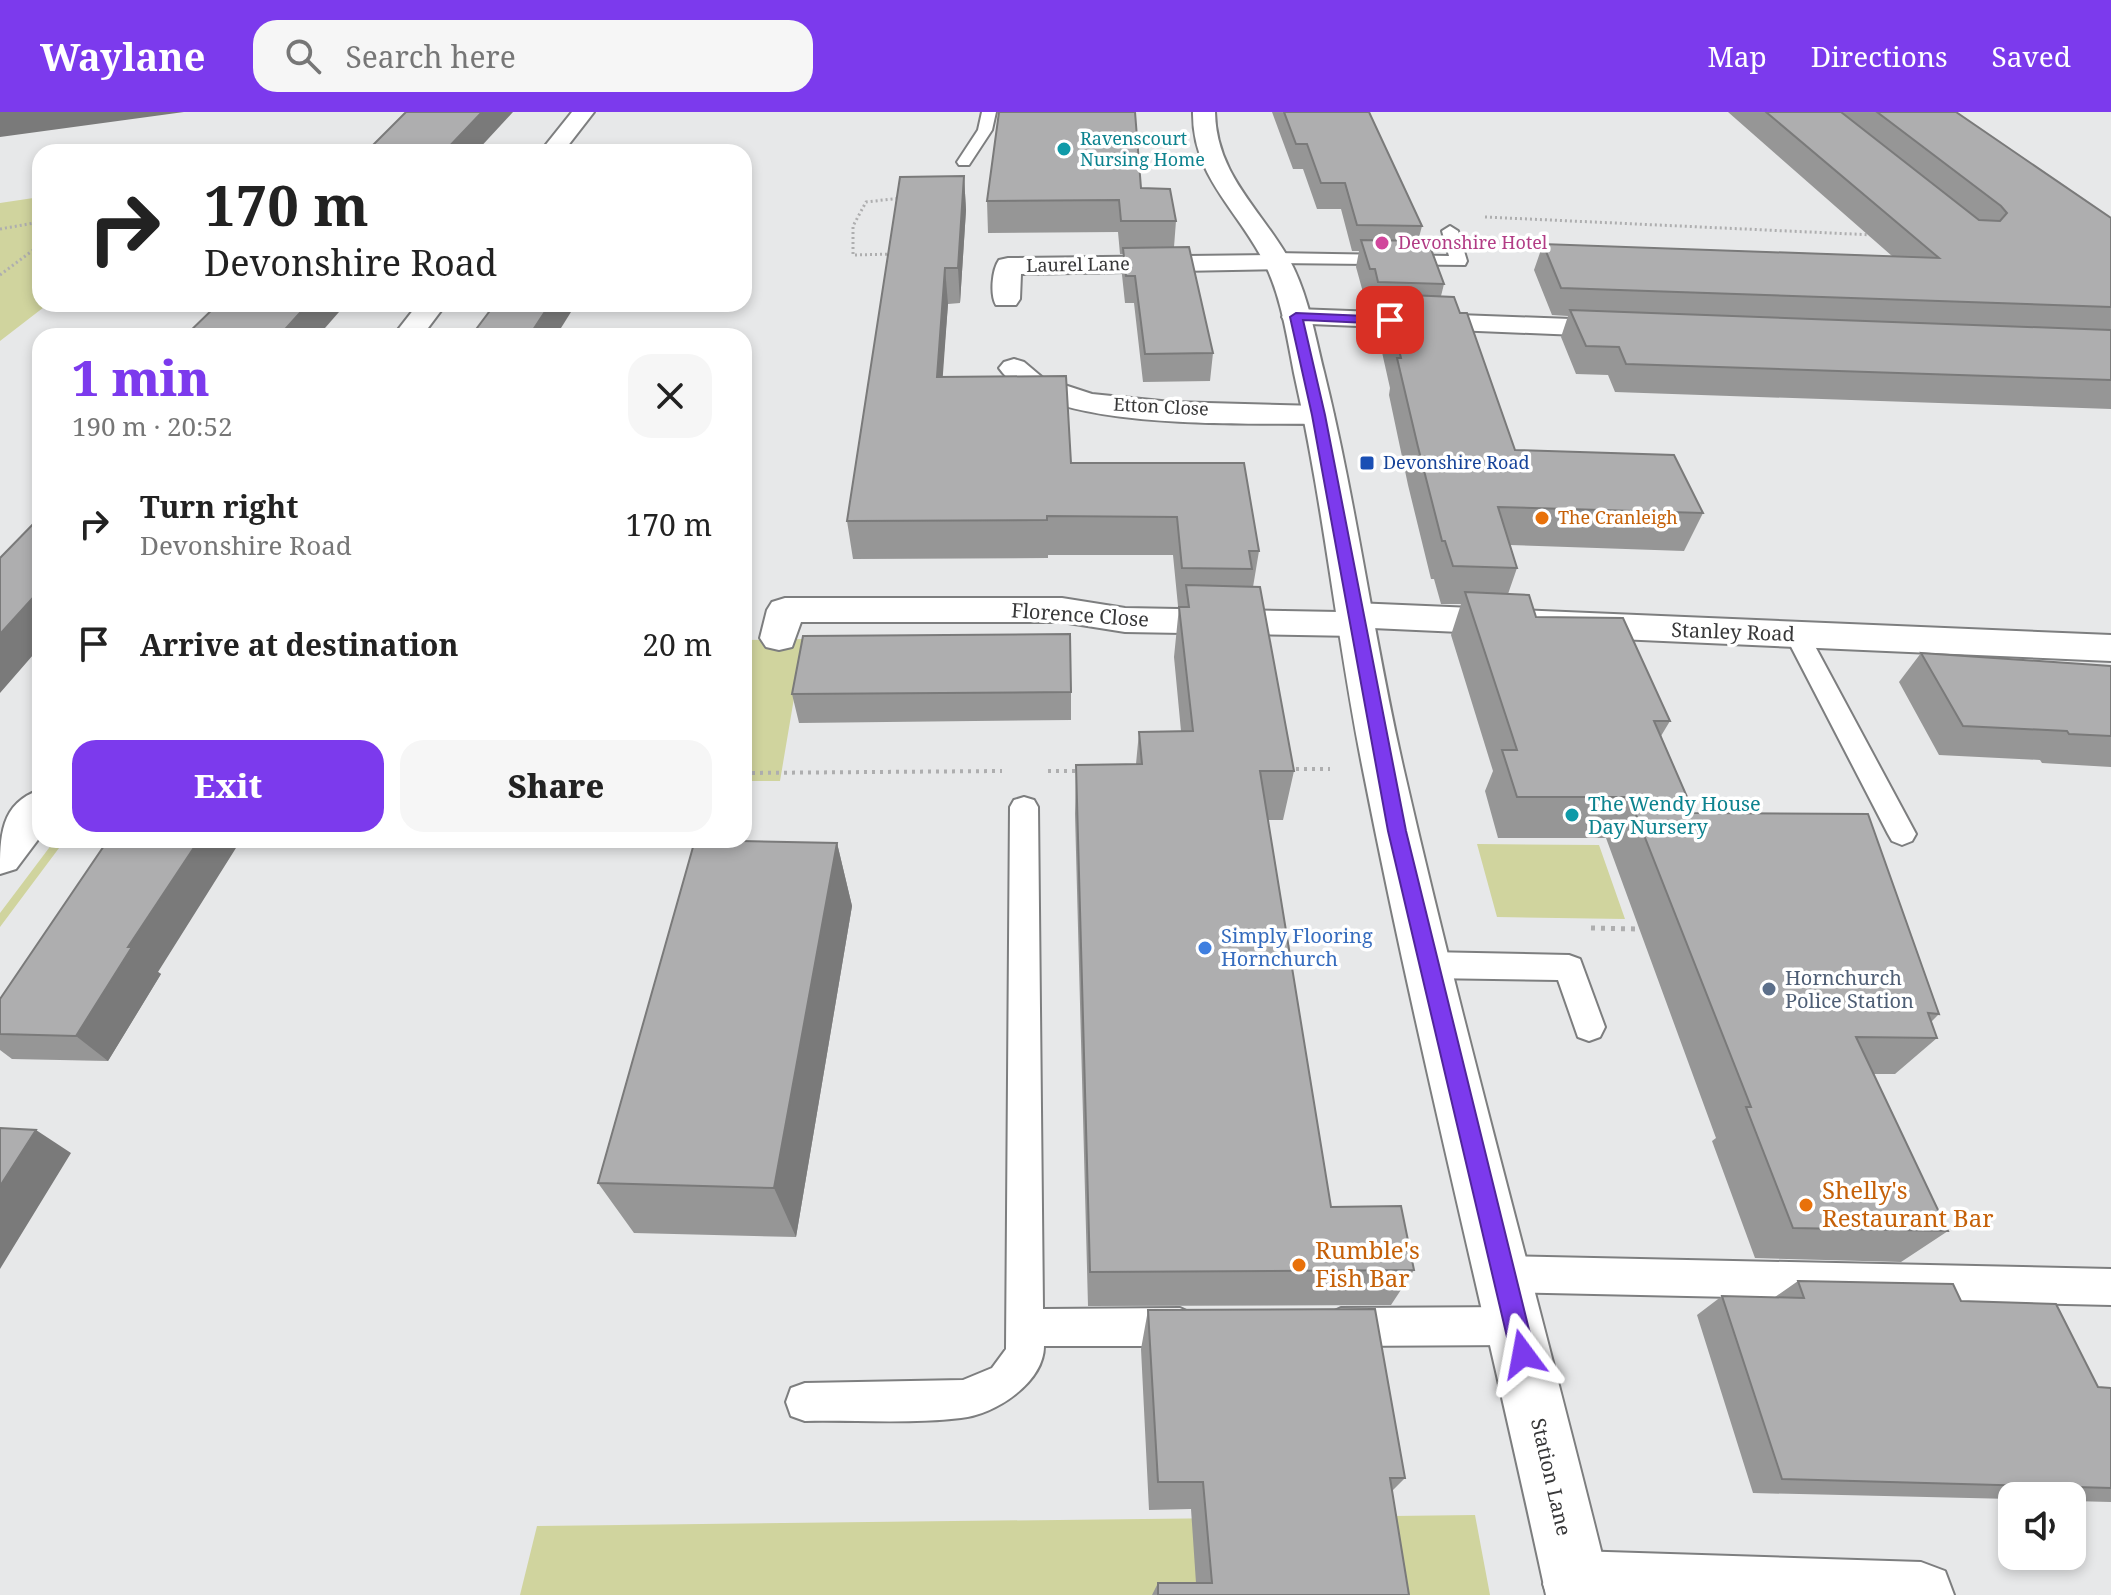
<!DOCTYPE html>
<html lang="en">
<head>
<meta charset="utf-8">
<style>
  :root { --surface:#fff; --page:#f6f6f6; --text:#222; --muted:#767676; --accent:#7c3aed }
  body { margin:0; font-family:"Noto Serif",serif; background:var(--page); color:var(--text); height:100vh; display:flex; flex-direction:column; font-size:30px; white-space:nowrap }
  * { box-sizing:border-box; margin:0 }
  p { font-size:26px; color:var(--muted) }
  .icon { flex:none; width:44px; height:44px; fill:none; stroke:currentColor; stroke-width:2; stroke-linecap:round; stroke-linejoin:round }
  .map { position:relative; flex:1; overflow:hidden }
  .sheet { position:absolute; left:32px; top:216px; width:720px; height:520px; display:flex; flex-direction:column; background:var(--surface); border-radius:24px; box-shadow:0 4px 12px #0003 }
  .sheet>* { flex:none }
  .hud { position:absolute; left:32px; top:32px; width:720px; height:168px; border-radius:24px; box-shadow:0 4px 12px #0003; background:#fff; color:var(--text); overflow:hidden }
  .tools { position:absolute; left:1998px; top:1370px; display:grid; gap:16px }
  .tools a { display:grid; place-items:center; width:88px; height:88px; border-radius:16px; background:var(--surface); box-shadow:0 4px 12px #0003; font-size:40px }
  .pin { position:absolute; display:grid; place-items:center; width:68px; height:68px; color:#fff; margin:-34px; border-radius:16px; box-shadow:0 4px 12px #0006 }
  .me { position:absolute; width:88px; margin:-44px; rotate:347deg; stroke-linejoin:round; filter:drop-shadow(0 0 6px #0008) }
  .turn { display:flex; align-items:center; gap:28px; height:168px; padding:0 40px; font-size:36px }
  .turn .icon { width:104px; height:104px; stroke-width:2.5 }
  .turn b { display:block; font-size:56px; line-height:68px }
  .round { display:grid; place-items:center; flex:none; width:84px; height:84px; border-radius:24px; background:var(--page) }
  .headline { display:flex; align-items:center; justify-content:space-between; height:136px; padding:0 40px }
  h1 { font-size:48px; font-weight:800; line-height:60px; color:var(--accent) }
  .action { display:flex; gap:16px; margin-top:auto; padding:16px 40px }
  .action a { flex:1; height:92px; border-radius:24px; background:var(--accent); color:#fff; font-size:32px; font-weight:800; line-height:92px; text-align:center }
  .action a+a { background:var(--page); color:var(--text) }
  ul { padding:0; list-style:none }
  li { display:flex; align-items:center; gap:24px; height:120px; padding:0 40px }
  li div { flex:1 }
  li b { display:block; font-size:30px }
  li em { font-style:normal }
  header { display:flex; align-items:center; gap:48px; box-sizing:border-box; height:112px; padding:0 40px; background:var(--accent); color:#fff }
  header strong { font-size:38px }
  nav { display:flex; gap:44px; margin-inline-start:auto; font-size:28px }
  .search { width:560px; height:72px; background:var(--page); display:flex; align-items:center; gap:20px; box-sizing:border-box; padding:0 28px; border-radius:24px; color:var(--muted); font-size:30px }
  .map>svg:first-child { display:block }
  .green { fill:#d0d49e }
  .lines { fill:none; stroke-linecap:round; stroke-linejoin:round }
  .service-casing { stroke:#7d7e7f; stroke-width:4 }
  .minor-casing { stroke:#7d7e7f; stroke-width:4 }
  .tertiary-casing { stroke:#7d7e7f; stroke-width:4 }
  .path-far2 { stroke:#aeaeaf; stroke-width:3; stroke-dasharray:2 3; stroke-linecap:butt }
  .path-far1 { stroke:#aeaeaf; stroke-width:4; stroke-dasharray:3 5; stroke-linecap:butt }
  .path { stroke:#aeaeaf; stroke-width:5; stroke-dasharray:4 6; stroke-linecap:butt }
  .service { fill:#fff; fill-rule:evenodd }
  .minor { fill:#fff; fill-rule:evenodd }
  .tertiary { fill:#fff; fill-rule:evenodd }
  .wall { fill:#969696 }
  .shaded-wall { fill:#7a7a7a }
  .building { fill:#aeaeaf; stroke:#7a7a7a; stroke-width:2 }
  .route { fill:#7c3aed; stroke:#51269a; stroke-width:2 }
  .culture-dot { fill:#0f9aa8; stroke:#fff; stroke-width:3 }
  .hotel-dot { fill:#d1479c; stroke:#fff; stroke-width:3 }
  .transit-dot { fill:#1a4fb4; stroke:#fff; stroke-width:3 }
  .food-dot { fill:#e8710a; stroke:#fff; stroke-width:3 }
  .shop-dot { fill:#3f7fe0; stroke:#fff; stroke-width:3 }
  .service-dot { fill:#5c6f8a; stroke:#fff; stroke-width:3 }
  .labels { text-anchor:middle; stroke-width:7; stroke-linejoin:round; paint-order:stroke }
  .far-culture-label { font-size:18px; fill:#0d838f; stroke:#fff; text-anchor:start }
  .far-hotel-label { font-size:18px; fill:#b23c85; stroke:#fff; text-anchor:start }
  .far-street-label { font-size:18px; fill:#373738; stroke:#fff }
  .far-transit-label { font-size:18px; fill:#164399; stroke:#fff; text-anchor:start }
  .far-food-label { font-size:18px; fill:#c56008; stroke:#fff; text-anchor:start }
  .street-label { font-size:20px; fill:#373738; stroke:#fff }
  .culture-label { font-size:20px; fill:#0d838f; stroke:#fff; text-anchor:start }
  .shop-label { font-size:20px; fill:#366cbe; stroke:#fff; text-anchor:start }
  .service-label { font-size:20px; fill:#4e5e75; stroke:#fff; text-anchor:start }
  .near-food-label { font-size:24px; fill:#c56008; stroke:#fff; text-anchor:start }
</style>
</head>
<body>
<header>
<strong>Waylane</strong>
<div class="search"><svg class="icon" aria-label="search" viewBox="0 0 24 24"><circle cx="10" cy="10" r="6"/><path d="M15 15l6 6"/></svg>Search here</div>
<nav><a>Map</a><a>Directions</a><a>Saved</a></nav>
</header>
<div class="map">
<svg width="2111" height="1483" viewBox="0 0 2111 1483">
  <rect width="100%" height="100%" fill="#e7e8e9"/>
  <path class="green" d="M40,85V192H48L0,229V91Z
    M804,527L780,669H744L745,528Z
    M55,728H65L0,815V801Z
    M1477,732L1599,733L1625,807L1497,805Z
    M1475,1403L1490,1483H520L537,1414Z"/>
  <g class="lines">
    <g class="service-casing">
      <path id="service" d="M982,0H996L992,18L969,53H959L957,50L978,18Z
        M1450,114L1458,119L1467,149L1465,153L1274,151L1266,146L1274,141L1449,144L1442,119Z
        M1797,515L1805,517L1809,523L1916,722L1912,729L1902,733L1892,729L1888,722L1785,523L1789,517Z
        M1024,685L1034,688L1038,695L1043,1197L1180,1196L1193,1202L1199,1215L1193,1228L1180,1234H1044C1044,1271 994,1303 961,1306C910,1312 856,1308 805,1309L791,1304L786,1290L791,1276L805,1271L963,1268L992,1256L1006,1237L1010,695L1014,688Z
        M1427,840L1569,843L1580,847L1605,915L1600,925L1589,929L1578,925L1558,868L1427,866L1416,862L1412,853L1416,844Z
        M1504,1144L2111,1157V1193L1504,1180L1491,1175L1486,1162L1491,1149Z
        M1517,1195L1530,1201L1536,1214L1530,1227L1517,1233L1341,1234L1328,1228L1322,1215L1328,1202L1341,1196Z"/>
    </g>
    <g class="minor-casing">
      <path id="minor" d="M572,0H594L563,40H540Z
        M1278,143L1287,145L1291,151L1287,157L1021,162L1020,187L1016,193H996C990,183 992,158 999,148L1008,146Z
        M418,192H446L422,224H393Z
        M1296,197L1625,209L1635,211L1639,217L1635,223L1625,225L1286,211L1282,205L1286,199Z
        M1014,247L1024,250L1043,266L1092,282L1171,290L1319,294L1330,296L1334,303L1330,310L1319,312C1244,310 1044,321 999,256L1004,250Z
        M785,486H1062L1125,496L1339,500L1342,495L1355,491L2111,523V549L1372,516L1369,521L1356,524L1125,520L1062,510H801L792,535L779,538L766,535L760,526L767,498L772,490Z
        M40,678V725L16,757L0,762C0,725 0,691 40,678Z
        M1576,1439L1921,1450L1945,1459L1954,1483H1547L1543,1472L1553,1449Z"/>
    </g>
    <g class="tertiary-casing">
      <path id="tertiary" d="M1193,0H1215C1216,63 1261,97 1290,149C1308,182 1315,224 1324,260C1357,393 1374,530 1405,663C1468,938 1545,1209 1612,1483H1546C1487,1209 1418,938 1364,663C1337,530 1324,394 1294,261C1287,225 1281,183 1264,150C1237,97 1192,64 1193,0Z"/>
    </g>
    <path class="path-far2" d="M1485,105L1874,123
      M0,117L40,110
      M892,142L853,143V114L866,90L901,86
      M0,163L40,133"/>
    <path class="path-far1" d="M744,579L750,556
      M1288,657H1330
      M1048,659H1082
      M744,661L1002,659"/>
    <path class="path" d="M1591,816L1638,817"/>
    <use href="#service" class="service"/>
    <use href="#minor" class="minor"/>
    <use href="#tertiary" class="tertiary"/>
  </g>
  <path class="wall" d="M1272,0H1369L1422,114L1418,129L1444,172L1441,184L1515,338L1703,401L1684,439L1510,433L1517,456L1508,482L1536,505L1670,609L1661,624L1694,701L1939,902L1931,910L1937,926L1895,962H1873L1948,1119L1901,1150L1755,1146L1712,1029L1716,1026L1606,726H1498L1485,679L1493,659L1451,523L1461,492H1441L1434,467H1431L1408,373L1389,283L1390,276L1377,218L1381,197H1372L1369,184H1364L1356,155L1359,139H1352L1341,97H1317L1303,57H1293Z
    M1728,0H1956L2111,106V297L1615,280L1608,263L1576,262L1561,225L1568,204L1552,203L1534,158L1543,132L1892,144Z
    M964,64L966,98L960,191L948,192L942,265L1071,351L1259,439L1253,475L1294,659L1283,708H1268L1331,1095L1414,1158L1391,1193L1088,1194L1075,702L1076,653L1136,652L1139,620L1181,619L1174,545L1179,495L1184,494H1178L1173,443H1048V446L853,447L847,409Z
    M1141,76L1176,109L1174,135L1213,241L1210,269L1143,270L1134,191H1125L1122,163L1123,142H1120L1118,120L988,121L987,89Z
    M1921,541L2111,554V655L2042,651L2040,648L1939,643L1899,570Z
    M1071,580V608L799,611L792,582Z
    M837,731L852,794L796,1125L634,1121L598,1071Z
    M158,860L161,862L108,949L12,947L0,938V887Z
    M1798,1169L1961,1189L2098,1275L2111,1276V1390L2072,1389V1384H2012V1387L1753,1381L1697,1203L1722,1184L1775,1185Z
    M1148,1198L1405,1366L1392,1379L1409,1483H1152L1158,1471H1196L1191,1397L1149,1398L1141,1237Z"/>
  <path class="shaded-wall" d="M0,0H184L0,25Z
    M482,0H513L476,40H444Z
    M964,64L966,98L960,191L958,156Z
    M945,156L948,192L940,303L937,265Z
    M308,192H346L318,224H279Z
    M550,192H576L556,224H529Z
    M40,478V535L0,581V522Z
    M199,728H241L158,860L161,862L108,949L76,924L128,835Z
    M837,731L852,794L796,1125L774,1076Z
    M36,1018L71,1041L0,1157V1074Z"/>
  <path class="building" d="M406,0H482L444,40H366Z
    M999,0H1135L1141,76L1170,77L1176,109H1121L1119,88L987,89Z
    M1284,0H1369L1422,114L1357,113L1345,71H1321L1307,32H1296Z
    M1766,0H1841L1979,108L2000,109L2007,101L2001,94L1877,0H1956L2111,106V195L1561,176L1543,132L1939,146Z
    M964,64L958,156H945L937,265L1066,264L1071,351H1244L1259,439H1249L1252,457L1182,456L1177,405L1047,404V408L847,409L900,65Z
    M1361,128L1428,129L1444,172L1378,170L1375,157H1370Z
    M1189,135L1213,241L1145,242L1135,164H1126L1123,136Z
    M1385,182L1454,185L1460,201H1467L1515,338L1674,343L1703,401L1498,395L1517,456L1453,454L1445,429H1442L1418,335L1397,246H1401Z
    M218,192H308L279,224H185Z
    M495,192H550L529,224H471Z
    M1570,198L2111,218V268L1626,252L1619,235L1586,234Z
    M40,405V478L0,522V446Z
    M1186,473L1260,475L1294,659H1260L1331,1095L1401,1094L1414,1158L1090,1160L1076,653L1142,652L1139,620L1193,619L1179,495H1189Z
    M1465,480L1529,483L1536,505L1623,506L1670,609H1654L1694,701L1868,702L1939,902L1928,901L1937,926L1856,925L1948,1119L1793,1116L1746,995H1751L1629,685H1517L1502,638H1517Z
    M1070,522L1071,580L792,582L803,524Z
    M1921,541L2111,554V624L2069,622L2067,619L1963,614Z
    M108,728H199L128,835H132L76,924L0,922V887Z
    M695,728L837,731L774,1076L598,1071Z
    M0,1016L36,1018L0,1074Z
    M1798,1169L1953,1172L1961,1189L2056,1192L2098,1275L2111,1276V1376L1782,1367L1722,1184L1804,1186Z
    M1375,1197L1405,1366H1390L1409,1483H1158V1471H1212L1203,1370H1158L1148,1198Z"/>
  <path class="route" d="M1296,201L1390,205L1396,208L1390,212L1303,208L1325,303L1406,719L1535,1242L1532,1251L1523,1254L1515,1251L1511,1242L1388,719L1312,303L1290,205Z"/>
  <g class="culture-dot">
    <circle cx="1064" cy="37" r="8"/>
    <circle cx="1572" cy="703" r="8"/>
  </g>
  <circle class="hotel-dot" cx="1382" cy="131" r="8"/>
  <rect class="transit-dot" x="1359" y="343" width="16" height="16" rx="4"/>
  <g class="food-dot">
    <circle cx="1542" cy="406" r="8"/>
    <circle cx="1806" cy="1093" r="8"/>
    <circle cx="1299" cy="1153" r="8"/>
  </g>
  <circle class="shop-dot" cx="1205" cy="836" r="8"/>
  <circle class="service-dot" cx="1769" cy="877" r="8"/>
  <g class="labels">
    <g class="far-culture-label">
      <text x="1080" y="33">Ravenscourt<tspan x="1080" dy="21">Nursing Home</tspan></text>
    </g>
    <g class="far-hotel-label">
      <text x="1398" y="137">Devonshire Hotel</text>
    </g>
    <g class="far-street-label">
      <text transform="translate(1078 153) rotate(-1)" y="6">Laurel Lane</text>
      <text transform="translate(1161 295) rotate(3)" y="6">Etton Close</text>
    </g>
    <g class="far-transit-label">
      <text x="1383" y="357">Devonshire Road</text>
    </g>
    <g class="far-food-label">
      <text x="1558" y="412">The Cranleigh</text>
    </g>
    <g class="street-label">
      <text transform="translate(1080 503) rotate(4)" y="7">Florence Close</text>
      <text transform="translate(1733 520) rotate(2)" y="7">Stanley Road</text>
      <text transform="translate(1551 1365) rotate(77)" y="7">Station Lane</text>
    </g>
    <g class="culture-label">
      <text x="1588" y="699">The Wendy House<tspan x="1588" dy="23">Day Nursery</tspan></text>
    </g>
    <g class="shop-label">
      <text x="1221" y="831">Simply Flooring<tspan x="1221" dy="23">Hornchurch</tspan></text>
    </g>
    <g class="service-label">
      <text x="1785" y="873">Hornchurch<tspan x="1785" dy="23">Police Station</tspan></text>
    </g>
    <g class="near-food-label">
      <text x="1822" y="1087">Shelly's<tspan x="1822" dy="28">Restaurant Bar</tspan></text>
      <text x="1315" y="1147">Rumble's<tspan x="1315" dy="28">Fish Bar</tspan></text>
    </g>
  </g>
</svg>
<div class="tools">
<a><svg class="icon" aria-label="sound" viewBox="0 0 24 24"><path d="M4 9h4l5-4v14l-5-4H4zM17 9q2 3 0 6"/></svg></a>
</div>
<div class="pin" style="left:1390px;top:208px;background:#d93025"><svg class="icon" aria-label="arrive" viewBox="0 0 24 24"><path d="M6 21V4h12l-3 4 3 4H6"/></svg></div>
<svg class="me" style="left:1523px;top:1242px" viewBox="-20 -20 40 40"><path d="M0-17L14 15 0 8-14 15z" fill="#7c3aed" stroke="#fff" stroke-width="4"/></svg>
<div class="hud">
<div class="turn"><svg class="icon" aria-label="right" viewBox="0 0 24 24"><path d="M7 20v-9h11M14 6l5 5-5 5"/></svg><div><b>170 m</b>Devonshire Road</div></div>
</div>
<section class="sheet">
<div class="headline"><div><h1>1 min</h1><p>190 m · 20:52</p></div><a class="round"><svg class="icon" aria-label="close" viewBox="0 0 24 24"><path d="M6 6l12 12M18 6L6 18"/></svg></a></div>
<ul>
<li><svg class="icon" aria-label="right" viewBox="0 0 24 24"><path d="M7 20v-9h11M14 6l5 5-5 5"/></svg><div><b>Turn right</b><p>Devonshire Road</p></div><em>170 m</em></li>
<li><svg class="icon" aria-label="arrive" viewBox="0 0 24 24"><path d="M6 21V4h12l-3 4 3 4H6"/></svg><div><b>Arrive at destination</b></div><em>20 m</em></li>
</ul>
<div class="action"><a>Exit</a><a>Share</a></div>
</section>
</div>
</body>
</html>
